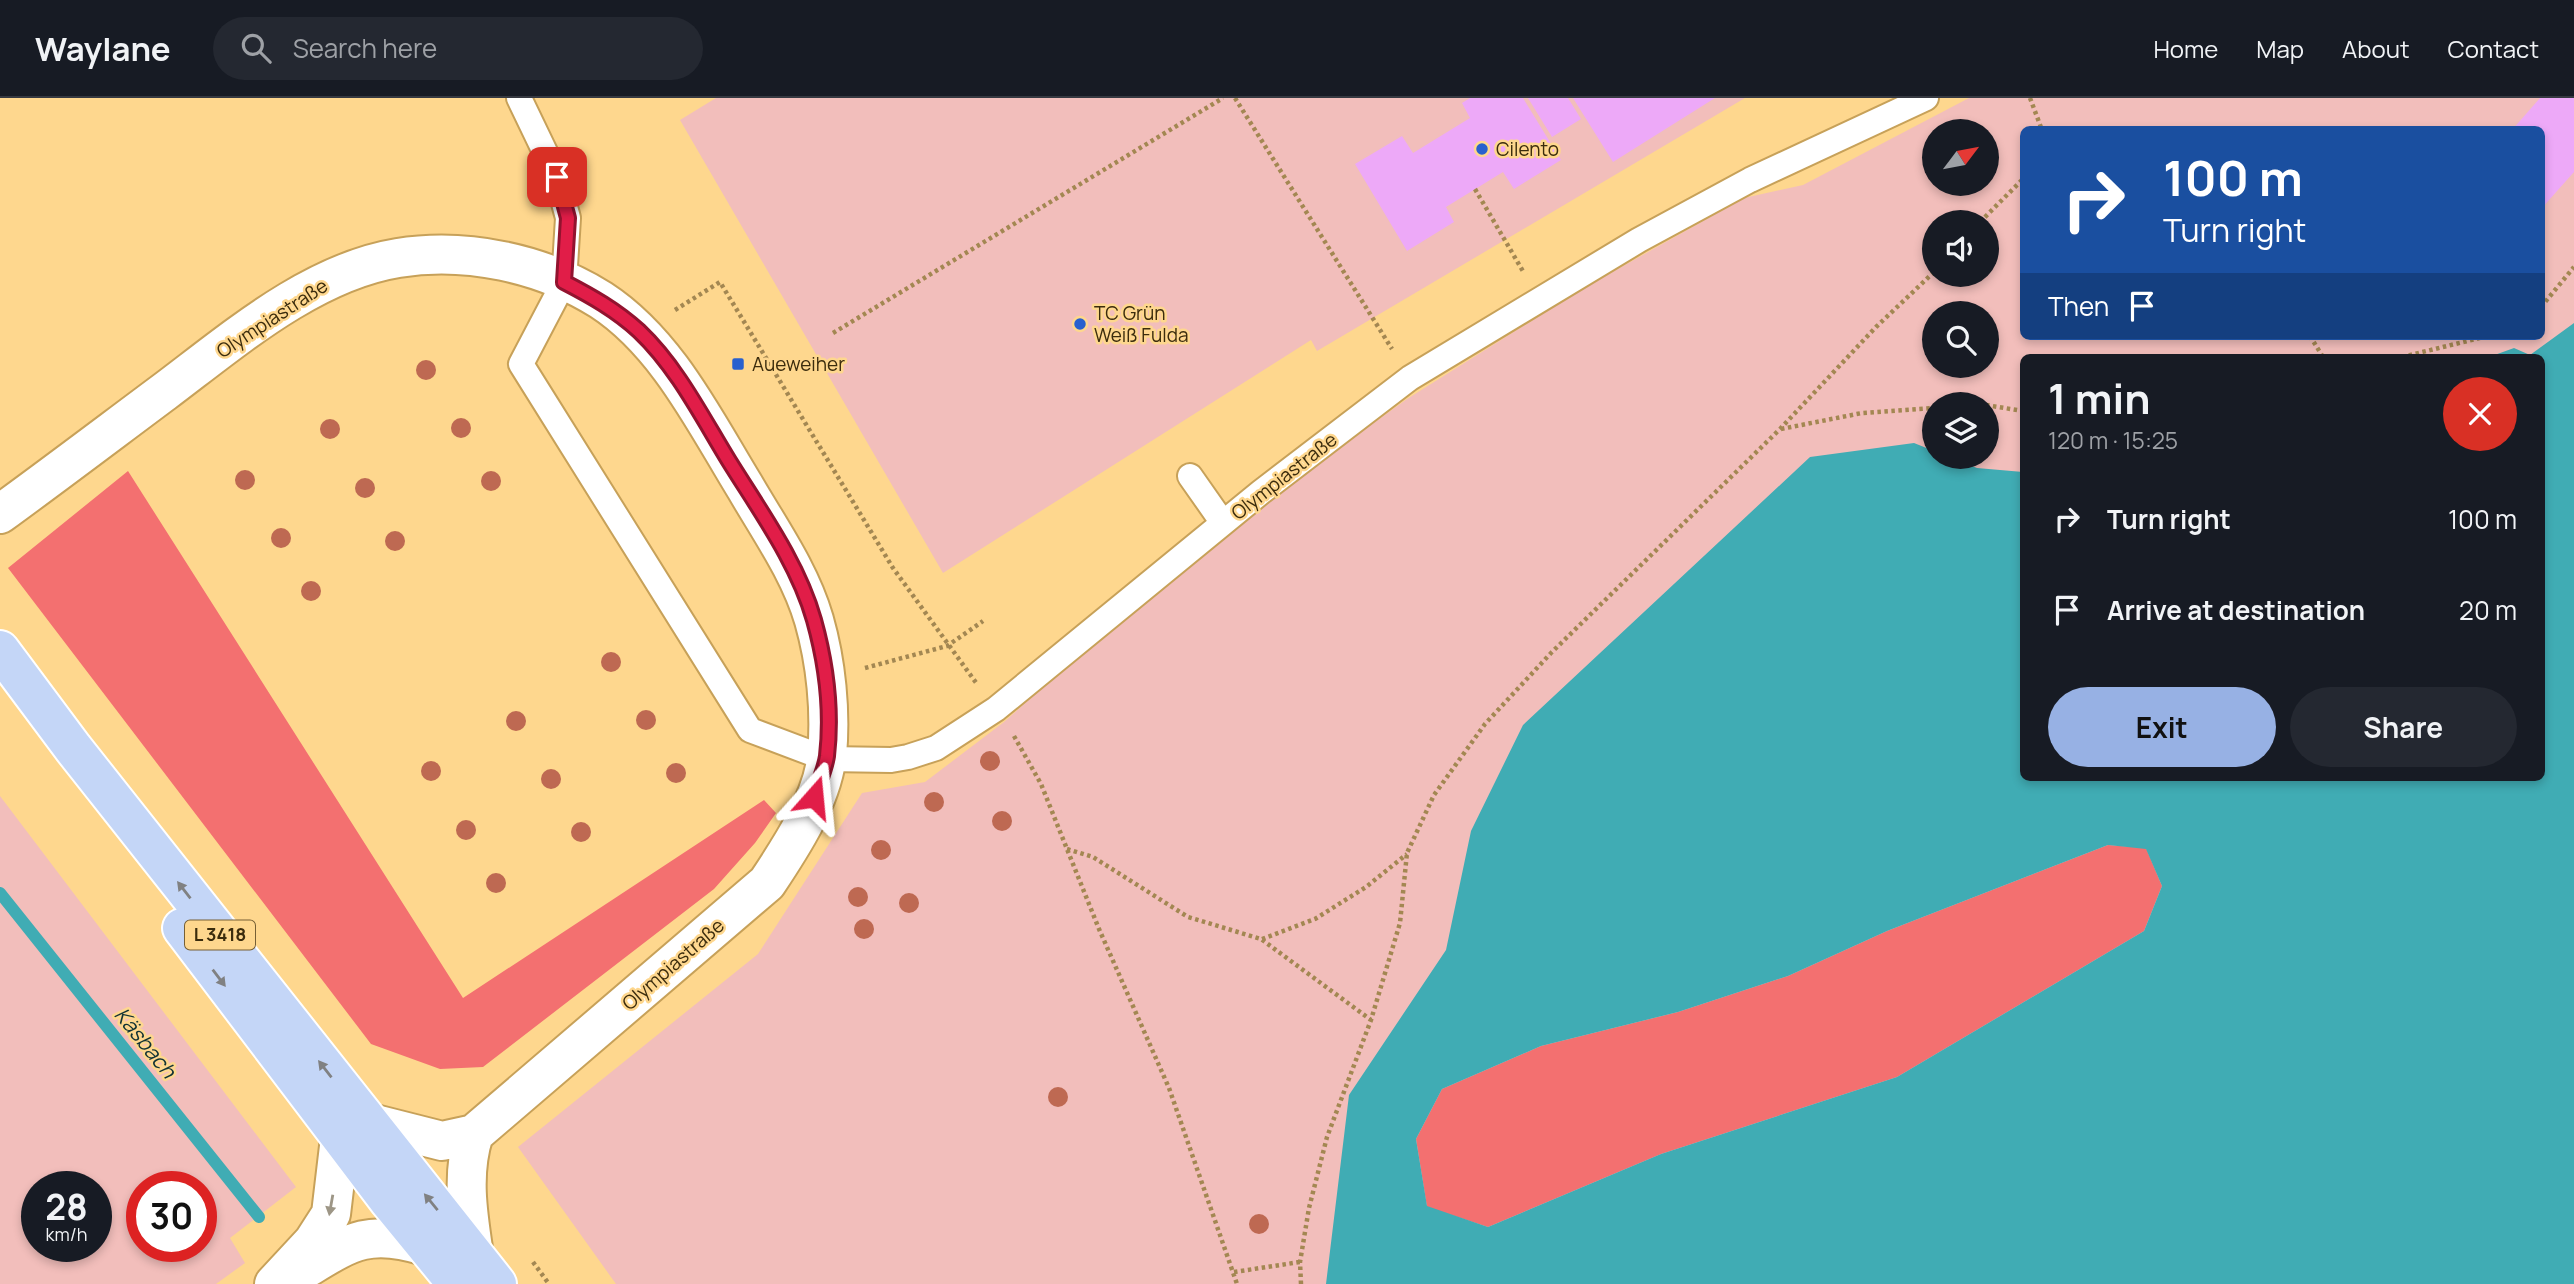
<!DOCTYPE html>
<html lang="en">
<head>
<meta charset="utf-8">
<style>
  :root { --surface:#171b24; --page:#242831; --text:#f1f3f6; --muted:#9ea1a6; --line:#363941; --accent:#97b1e4 }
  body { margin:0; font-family:Manrope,sans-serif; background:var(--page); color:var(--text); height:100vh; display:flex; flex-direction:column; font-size:26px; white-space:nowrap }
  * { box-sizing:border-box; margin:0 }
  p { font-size:23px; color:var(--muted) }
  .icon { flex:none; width:38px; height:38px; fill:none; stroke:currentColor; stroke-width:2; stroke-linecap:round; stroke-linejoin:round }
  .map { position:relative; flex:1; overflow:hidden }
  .panel { position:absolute; left:2020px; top:256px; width:525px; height:427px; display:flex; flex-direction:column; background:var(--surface); border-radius:10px; box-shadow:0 4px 10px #0003 }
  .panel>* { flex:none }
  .top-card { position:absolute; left:2020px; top:28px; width:525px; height:214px; border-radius:10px; box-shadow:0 4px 10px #0003; background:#1a4fa0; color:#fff; overflow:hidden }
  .needle { width:46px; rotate:58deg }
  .buttons { position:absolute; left:1922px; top:21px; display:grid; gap:14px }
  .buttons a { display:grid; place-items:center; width:77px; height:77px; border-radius:50%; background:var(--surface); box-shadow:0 4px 10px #0003; font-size:35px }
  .speed { position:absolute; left:21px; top:1073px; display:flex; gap:14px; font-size:35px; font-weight:700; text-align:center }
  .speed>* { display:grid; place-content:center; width:91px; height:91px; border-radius:50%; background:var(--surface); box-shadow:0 4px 10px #0003; line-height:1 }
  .speed small { font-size:18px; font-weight:400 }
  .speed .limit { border:10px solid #d22; background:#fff; color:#111 }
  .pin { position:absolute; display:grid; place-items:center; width:60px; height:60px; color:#fff; margin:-30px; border-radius:14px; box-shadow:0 4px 10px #0006 }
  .me { position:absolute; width:77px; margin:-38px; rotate:18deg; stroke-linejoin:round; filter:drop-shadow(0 0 5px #0008) }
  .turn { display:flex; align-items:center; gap:24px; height:147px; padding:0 28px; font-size:32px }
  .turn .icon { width:91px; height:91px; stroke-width:2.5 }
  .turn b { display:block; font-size:49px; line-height:60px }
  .then { display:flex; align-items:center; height:66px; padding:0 28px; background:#0003; gap:14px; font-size:26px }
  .round { display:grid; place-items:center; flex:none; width:74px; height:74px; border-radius:37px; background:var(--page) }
  .summary { display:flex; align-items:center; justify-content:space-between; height:119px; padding:0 28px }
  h1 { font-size:42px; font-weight:700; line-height:52px }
  .button { display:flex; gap:14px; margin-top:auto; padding:14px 28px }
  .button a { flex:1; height:80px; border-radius:42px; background:var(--accent); color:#111; font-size:28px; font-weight:700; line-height:80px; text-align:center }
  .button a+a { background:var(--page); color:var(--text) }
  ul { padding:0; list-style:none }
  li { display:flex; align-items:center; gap:21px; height:91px; padding:0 28px }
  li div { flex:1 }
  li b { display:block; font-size:26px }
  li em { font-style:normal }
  header { display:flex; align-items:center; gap:42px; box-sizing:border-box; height:98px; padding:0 35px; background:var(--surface); border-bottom:2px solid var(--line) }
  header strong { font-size:33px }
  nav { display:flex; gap:38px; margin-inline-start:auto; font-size:24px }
  .search { width:490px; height:63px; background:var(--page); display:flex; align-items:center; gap:18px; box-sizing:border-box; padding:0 24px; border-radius:38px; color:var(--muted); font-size:26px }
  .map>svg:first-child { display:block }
  .green { fill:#f2bebb; fill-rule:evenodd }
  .forest { fill:#f37070 }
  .water { fill:#40acb4; fill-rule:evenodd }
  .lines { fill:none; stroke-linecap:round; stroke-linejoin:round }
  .stream { stroke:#40acb4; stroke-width:12 }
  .building { fill:#eda9f8 }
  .lane-casing { stroke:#c7a159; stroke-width:28 }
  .street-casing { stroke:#c7a159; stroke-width:42 }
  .primary-casing { stroke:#fff; stroke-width:42 }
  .path { stroke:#a38752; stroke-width:4.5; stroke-dasharray:3.5 3.5; stroke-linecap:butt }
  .lane { stroke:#fff; stroke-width:24 }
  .street { stroke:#fff; stroke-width:38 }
  .primary { stroke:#c4d6f7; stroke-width:38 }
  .tree { fill:#be6952 }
  .oneway { fill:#808182 }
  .oneway2 { fill:#9d9686 }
  .route-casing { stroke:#92132f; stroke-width:18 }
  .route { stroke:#e11d48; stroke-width:12 }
  .poi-dot { fill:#2860ce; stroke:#fed78e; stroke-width:2.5 }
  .labels { text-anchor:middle; stroke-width:5; stroke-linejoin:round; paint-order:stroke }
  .shield { fill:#fed78e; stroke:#765f34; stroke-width:2 }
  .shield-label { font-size:18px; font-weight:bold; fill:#3b2c0d }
  .poi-label { font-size:19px; fill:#3b2c0d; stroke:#fed78e; text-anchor:start }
  .street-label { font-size:19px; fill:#3b2c0d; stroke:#fed78e }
  .water-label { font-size:21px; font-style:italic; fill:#113234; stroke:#fed78e }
</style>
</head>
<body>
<header>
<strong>Waylane</strong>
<div class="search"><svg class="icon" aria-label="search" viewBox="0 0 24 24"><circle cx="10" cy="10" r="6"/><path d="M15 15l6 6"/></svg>Search here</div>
<nav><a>Home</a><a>Map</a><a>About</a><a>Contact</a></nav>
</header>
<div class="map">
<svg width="2574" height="1186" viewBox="0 0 2574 1186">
  <rect width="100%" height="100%" fill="#fed78e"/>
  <path class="green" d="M716,0H1745L1317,253L1311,242L943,475L680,22Z
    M1969,0H2574V1186H616L518,1049L758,856L862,695L925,684L1004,624L1113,526L1230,428L1407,301L1584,190L1744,100L1803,87ZM2023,32H2541V238H2023ZM1934,33H1986V86H1934ZM1934,124H1986V177H1934ZM1934,215H1986V268H1934ZM2023,259H2541V679H2023ZM1934,306H1986V359H1934Z
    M0,698L296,1089L230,1140L245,1165L216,1186H0ZM37,1088H96V1148H37ZM142,1088H201V1148H142Z"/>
  <path class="forest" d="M128,373L463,900L764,702L776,715L755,745L714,791L483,969L440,971L371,946L8,470Z
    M2108,747L2146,750L2162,788L2144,833L1897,979L1661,1056L1488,1129L1427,1109L1416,1041L1442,991L1541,948L1678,914L1788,878L1887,833Z"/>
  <path class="water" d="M2574,225V1186H1326L1349,997L1446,852L1471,733L1523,627L1810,359L1914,345L1934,353V359H1949L1977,370L2023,374V679H2541V259H2489L2514,250L2530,257ZM2108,747L2146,751L2162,788L2144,833L1897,979L1661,1056L1488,1129L1427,1108L1416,1041L1442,991L1541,948L1678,914L1788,878L1887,833Z"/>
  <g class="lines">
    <path class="stream" d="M0,795L259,1119"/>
  </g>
  <path class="building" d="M1470,0H1523L1561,62L1514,91L1503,74L1446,109L1454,124L1407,153L1355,66L1402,38L1413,55L1470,20L1462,5Z
    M1528,0H1568L1581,21L1552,39Z
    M1573,0H1715L1613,64Z
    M2540,0H2574V74L2541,111V32H2512Z"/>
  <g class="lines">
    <g class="lane-casing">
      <path id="lane" d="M519,0L557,79L568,120L564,184L521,266L750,632L827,661L891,662L908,659L936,650L996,611L1261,394L1410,280L1639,142L1750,82L1926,0
        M1190,378L1223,425"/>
    </g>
    <g class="street-casing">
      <path id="street" d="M0,416C55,376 109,335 164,294C232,243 311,174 398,160C466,149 542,165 601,202C667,245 705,324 745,389C770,432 800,474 814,522C826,564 831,613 827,657C822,702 791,749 767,785L474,1036L442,1043L367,1024
        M474,1157C468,1117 461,1076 474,1036
        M297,1176C347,1146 365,1129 425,1148
        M274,1186L313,1144L331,1116L340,1040"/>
    </g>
    <g class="primary-casing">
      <path id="primary" d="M0,552L73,650L497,1186
        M182,830L389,1103L457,1186"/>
    </g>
    <path class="path" d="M1235,0L1392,251
      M2030,0L2042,32
      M1475,91L1524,175
      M1980,124L2023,81
      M2541,209L2574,169
      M675,212L720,184L893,470L977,586
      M833,235L1223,0
      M2310,238L2323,259
      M2402,259L2488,238
      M1986,307L2023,313
      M1781,331L1862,315L1934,310
      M865,570L947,548L983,523
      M1014,638L1041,686L1099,831L1169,990L1237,1186
      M1067,751L1093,759L1188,819L1261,841L1371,922
      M1262,841L1315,821L1366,789L1407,756
      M533,1164L549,1186
      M1234,1174L1300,1164
      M1301,1186L1300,1164L1309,1110L1327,1039L1371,922L1400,825L1407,755L1434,697L1485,626L1551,555L1780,331L1876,229L1934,174"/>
    <use href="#lane" class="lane"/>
    <use href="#street" class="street"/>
    <use href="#primary" class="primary"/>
  </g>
  <g class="tree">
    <circle cx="426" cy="272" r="10"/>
    <circle cx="461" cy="330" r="10"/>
    <circle cx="330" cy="331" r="10"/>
    <circle cx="245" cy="382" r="10"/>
    <circle cx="491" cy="383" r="10"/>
    <circle cx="365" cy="390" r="10"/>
    <circle cx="281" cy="440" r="10"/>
    <circle cx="395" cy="443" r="10"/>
    <circle cx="311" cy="493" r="10"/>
    <circle cx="611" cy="564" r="10"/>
    <circle cx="646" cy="622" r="10"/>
    <circle cx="516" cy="623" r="10"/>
    <circle cx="990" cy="663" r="10"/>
    <circle cx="431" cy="673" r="10"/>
    <circle cx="676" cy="675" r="10"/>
    <circle cx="551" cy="681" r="10"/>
    <circle cx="934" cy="704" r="10"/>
    <circle cx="1002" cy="723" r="10"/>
    <circle cx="466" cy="732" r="10"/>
    <circle cx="581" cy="734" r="10"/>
    <circle cx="881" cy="752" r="10"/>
    <circle cx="496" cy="785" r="10"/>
    <circle cx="858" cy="799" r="10"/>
    <circle cx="909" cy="805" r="10"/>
    <circle cx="864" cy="831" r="10"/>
    <circle cx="1058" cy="999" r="10"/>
    <circle cx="1259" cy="1126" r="10"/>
  </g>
  <defs><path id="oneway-solid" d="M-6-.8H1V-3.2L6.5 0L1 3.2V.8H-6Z" transform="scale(1.75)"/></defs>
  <g class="oneway">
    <use href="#oneway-solid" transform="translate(184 792) rotate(-128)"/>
    <use href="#oneway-solid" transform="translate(219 880) rotate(53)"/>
    <use href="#oneway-solid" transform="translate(325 971) rotate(-128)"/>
    <use href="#oneway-solid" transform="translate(431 1104) rotate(-129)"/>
  </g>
  <use class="oneway2" href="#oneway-solid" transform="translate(331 1107) rotate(100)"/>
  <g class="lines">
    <g class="route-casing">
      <path id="route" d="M557,79L568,120L564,184C591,198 616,212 639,233C677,269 702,319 729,363C760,413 798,465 814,522C826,565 832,614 827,658C825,672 818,686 814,699"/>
    </g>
    <use href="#route" class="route"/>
  </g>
  <g class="poi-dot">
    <circle cx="1482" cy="51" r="7"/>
    <circle cx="1080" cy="226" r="7"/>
    <rect x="731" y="259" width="14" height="14" rx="3.5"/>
  </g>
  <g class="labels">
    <rect class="shield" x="185" y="822.5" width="70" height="29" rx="5"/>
    <g class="shield-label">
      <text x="220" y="843">L 3418</text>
    </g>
    <g class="poi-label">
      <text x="1496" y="58">Cilento</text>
      <text x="1094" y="222">TC Grün<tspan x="1094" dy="22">Weiß Fulda</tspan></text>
      <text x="752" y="273">Aueweiher</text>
    </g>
    <g class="street-label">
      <text transform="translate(272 220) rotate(-33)" y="7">Olympiastraße</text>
      <text transform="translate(1284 378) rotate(-38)" y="7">Olympiastraße</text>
      <text transform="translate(673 866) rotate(-41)" y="7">Olympiastraße</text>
    </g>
    <g class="water-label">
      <text transform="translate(145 945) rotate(51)" y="7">Käsbach</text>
    </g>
  </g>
</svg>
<div class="buttons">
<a><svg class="needle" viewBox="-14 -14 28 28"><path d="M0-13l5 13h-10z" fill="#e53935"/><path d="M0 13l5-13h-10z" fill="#9ea1a6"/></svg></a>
<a><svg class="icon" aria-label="sound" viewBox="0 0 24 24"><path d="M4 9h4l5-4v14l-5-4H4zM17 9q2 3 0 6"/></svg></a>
<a><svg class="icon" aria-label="search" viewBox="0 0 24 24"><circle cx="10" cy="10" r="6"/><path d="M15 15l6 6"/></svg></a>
<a><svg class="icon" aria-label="layers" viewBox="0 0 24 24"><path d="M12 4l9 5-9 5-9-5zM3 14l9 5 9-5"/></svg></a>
</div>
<div class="speed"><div>28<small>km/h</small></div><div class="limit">30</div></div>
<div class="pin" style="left:557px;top:79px;background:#d93025"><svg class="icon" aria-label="arrive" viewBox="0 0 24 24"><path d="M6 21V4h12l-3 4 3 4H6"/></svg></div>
<svg class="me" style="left:814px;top:699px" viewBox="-20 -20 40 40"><path d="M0-17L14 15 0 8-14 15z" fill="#e11d48" stroke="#fff" stroke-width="4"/></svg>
<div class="top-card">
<div class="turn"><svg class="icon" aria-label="right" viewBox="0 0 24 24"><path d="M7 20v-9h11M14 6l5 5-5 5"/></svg><div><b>100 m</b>Turn right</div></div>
<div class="then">Then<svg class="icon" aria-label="arrive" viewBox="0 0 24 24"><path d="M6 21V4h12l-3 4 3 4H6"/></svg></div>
</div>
<section class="panel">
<div class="summary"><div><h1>1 min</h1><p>120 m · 15:25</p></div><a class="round" style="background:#d93025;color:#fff"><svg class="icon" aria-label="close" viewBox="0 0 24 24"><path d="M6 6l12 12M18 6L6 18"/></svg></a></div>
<ul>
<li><svg class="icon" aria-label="right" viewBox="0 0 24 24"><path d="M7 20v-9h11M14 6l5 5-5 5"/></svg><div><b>Turn right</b></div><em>100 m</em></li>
<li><svg class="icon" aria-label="arrive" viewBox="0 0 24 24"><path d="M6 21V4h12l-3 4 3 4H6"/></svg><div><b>Arrive at destination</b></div><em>20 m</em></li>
</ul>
<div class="button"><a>Exit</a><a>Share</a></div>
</section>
</div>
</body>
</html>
